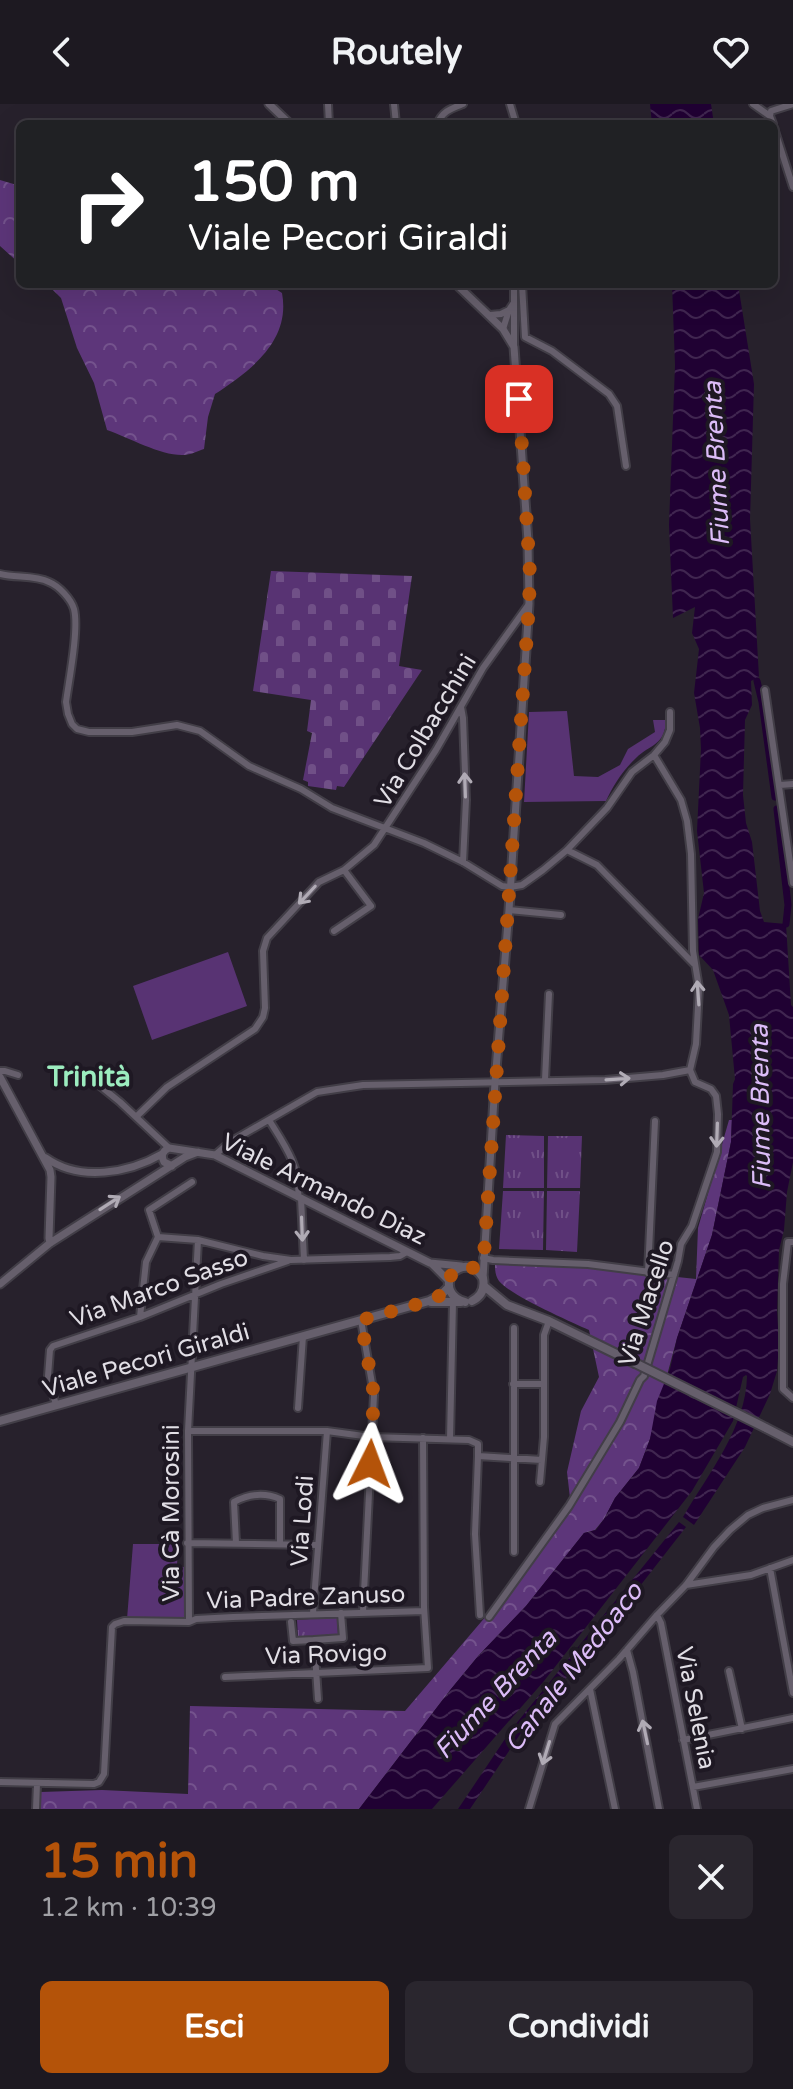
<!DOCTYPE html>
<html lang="it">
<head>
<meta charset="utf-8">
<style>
  :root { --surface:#1d1921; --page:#2a262e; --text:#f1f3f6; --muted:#a0a0a5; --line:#3b383f; --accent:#b45309 }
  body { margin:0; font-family:"Varela Round",sans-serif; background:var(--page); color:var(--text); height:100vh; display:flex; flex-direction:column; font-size:30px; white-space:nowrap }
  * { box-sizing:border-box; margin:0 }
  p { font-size:26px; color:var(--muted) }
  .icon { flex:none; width:44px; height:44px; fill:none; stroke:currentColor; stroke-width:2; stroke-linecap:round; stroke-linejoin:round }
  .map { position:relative; height:1705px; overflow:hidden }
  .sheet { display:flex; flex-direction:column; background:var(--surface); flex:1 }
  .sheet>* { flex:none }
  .guide { position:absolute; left:16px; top:16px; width:762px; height:168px; border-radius:12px; box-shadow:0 8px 32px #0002,0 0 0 2px var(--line); background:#202124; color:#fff; overflow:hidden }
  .pin { position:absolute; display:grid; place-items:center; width:68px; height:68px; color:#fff; margin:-34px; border-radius:16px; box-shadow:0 4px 12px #0006 }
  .me { position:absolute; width:88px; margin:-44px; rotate:3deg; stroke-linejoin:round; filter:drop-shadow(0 0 6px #0008) }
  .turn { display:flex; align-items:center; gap:28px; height:168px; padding:0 40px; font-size:36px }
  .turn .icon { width:104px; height:104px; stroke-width:2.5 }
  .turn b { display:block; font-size:56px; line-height:68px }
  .round { display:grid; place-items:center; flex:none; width:84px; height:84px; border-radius:12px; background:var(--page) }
  .summary { display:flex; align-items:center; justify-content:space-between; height:136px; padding:0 40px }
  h1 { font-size:48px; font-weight:800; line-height:60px; color:var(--accent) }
  .primary-button { display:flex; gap:16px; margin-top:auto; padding:16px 40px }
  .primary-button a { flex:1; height:92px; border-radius:12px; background:var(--accent); color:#fff; font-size:32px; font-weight:800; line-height:92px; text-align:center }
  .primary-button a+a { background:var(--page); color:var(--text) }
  header { display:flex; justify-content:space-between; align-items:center; height:104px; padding:0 40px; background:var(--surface); font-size:36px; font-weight:800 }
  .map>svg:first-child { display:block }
  .grass { fill:url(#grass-tufts) }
  .forest { fill:url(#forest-crowns) }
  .cemetery { fill:url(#cemetery-stones) }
  .garden { fill:#583373 }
  .water { fill:url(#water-waves) }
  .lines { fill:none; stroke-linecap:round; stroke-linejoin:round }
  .canal { stroke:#200133; stroke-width:7 }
  .minor-casing { stroke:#423e47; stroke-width:10 }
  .tertiary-casing { stroke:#423e47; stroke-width:11 }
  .secondary-casing { stroke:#423e47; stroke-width:12 }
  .minor { stroke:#665f6c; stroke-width:6 }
  .tertiary { stroke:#665f6c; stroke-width:7 }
  .secondary { stroke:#665f6c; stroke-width:8 }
  .secondary-bridge-casing { stroke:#423e47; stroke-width:12; stroke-linecap:butt }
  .secondary-bridge { stroke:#665f6c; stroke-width:8 }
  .oneway { stroke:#b0abb5 }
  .route { stroke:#b45309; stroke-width:14; stroke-dasharray:0 25.2 }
  .labels { text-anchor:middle; stroke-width:8; stroke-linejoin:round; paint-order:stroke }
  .street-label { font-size:24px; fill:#e1dee5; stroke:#1e1823 }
  .water-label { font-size:26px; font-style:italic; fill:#dcbcf8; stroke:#1e1823 }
  .quarter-label { font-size:28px; font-weight:bold; fill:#9cecbf; stroke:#1e1823 }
</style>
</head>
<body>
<header><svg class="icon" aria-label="back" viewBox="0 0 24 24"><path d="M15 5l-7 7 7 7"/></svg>Routely<svg class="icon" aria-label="heart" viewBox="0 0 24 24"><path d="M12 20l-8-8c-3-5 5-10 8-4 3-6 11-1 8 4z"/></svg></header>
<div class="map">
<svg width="793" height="1705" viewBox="0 0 793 1705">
  <defs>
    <pattern id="grass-tufts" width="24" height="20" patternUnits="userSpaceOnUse" patternTransform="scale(2)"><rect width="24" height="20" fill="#583373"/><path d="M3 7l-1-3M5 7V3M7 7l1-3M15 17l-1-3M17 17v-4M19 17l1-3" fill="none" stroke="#705087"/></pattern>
    <pattern id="forest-crowns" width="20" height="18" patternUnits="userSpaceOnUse" patternTransform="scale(2)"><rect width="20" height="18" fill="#5d367a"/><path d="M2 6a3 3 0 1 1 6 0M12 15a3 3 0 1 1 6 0" fill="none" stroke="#74538d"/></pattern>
    <pattern id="cemetery-stones" width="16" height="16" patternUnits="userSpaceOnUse" patternTransform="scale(2)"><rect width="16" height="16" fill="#583373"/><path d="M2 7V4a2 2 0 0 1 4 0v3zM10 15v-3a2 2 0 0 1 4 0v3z" fill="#705087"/></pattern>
    <pattern id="water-waves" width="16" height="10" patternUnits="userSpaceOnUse" patternTransform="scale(2)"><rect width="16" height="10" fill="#200133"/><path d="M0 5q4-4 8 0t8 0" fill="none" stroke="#402650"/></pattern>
  </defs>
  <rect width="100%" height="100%" fill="#27212c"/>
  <path class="grass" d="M506,1031L544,1032V1084H503Z
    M548,1032H582L580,1084H547Z
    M503,1087H544L543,1146L499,1145Z
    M547,1087H580L577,1148L546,1146Z
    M337,1513L338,1530L298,1533L297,1516Z"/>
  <path class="forest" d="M0,76L20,82V160L0,142Z
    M47,180H268L282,189C291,237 250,267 215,290L208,313L204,345C198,347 190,351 184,351C161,352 130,334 107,326L94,279L77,244L61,194Z
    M729,1016H732L731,1038L712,1131L677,1234L650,1335L639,1364L615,1394L604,1415L595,1426L584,1429L526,1502L479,1551L451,1585L359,1705H41V1688L102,1686L188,1690L190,1602L405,1607L487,1511L570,1394L567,1368L581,1307L599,1273L589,1226C571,1218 510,1191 499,1177C495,1171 495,1166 495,1159L575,1162L696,1175L698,1124Z"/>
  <path class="cemetery" d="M271,467L412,472L399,562L422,566L344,683L337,682L336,686L308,682V678L303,676L312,629L307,627L311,596L253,587Z"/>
  <path class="garden" d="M567,607L574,672L598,673L620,661L628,645L655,628L653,616H666C665,642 650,640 636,654C623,666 613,682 606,697L524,698L529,608Z
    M228,848L247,902L152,936L133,882Z
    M133,1440H178L177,1462L184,1463V1515H127Z"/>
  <path class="water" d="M650,0H711L714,20H652Z
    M672,180H738L754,280L750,415L759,573L751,577L752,601L745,616L743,691L746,719L752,738L760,807L764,818L786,820L791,901L793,903V1058L787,1088L784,1126L779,1146L777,1207L779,1240L777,1267L770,1290L745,1343L694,1421L683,1413C708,1370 746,1324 747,1272L746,1271L743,1273L733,1317L692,1387L544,1577L432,1705H359L451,1585L479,1551L526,1502L584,1429L596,1426L604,1415L615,1394L639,1364L650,1335L657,1297L670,1265L677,1234L712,1131L731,1038L733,980L735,975L729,911L713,866L699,851L698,815L704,789L697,727L701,645L700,624L694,589L699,545L692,529L695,503L673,514L669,421L675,261Z
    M679,1418L686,1423L601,1532L523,1626L470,1705H458L511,1626Z"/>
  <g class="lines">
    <path class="canal" d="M757,577L762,598L775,693
      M777,705L788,801L786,820"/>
    <g class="minor-casing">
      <path id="minor" d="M328,0L329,20
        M394,0L396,20
        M510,0L516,20
        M753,0L770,12L773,20
        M770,12L771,7L793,0
        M437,20C443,7 450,5 463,0
        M774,24L793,83
        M514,180V243
        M522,180L525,233L552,247L609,290L617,302L626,362
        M490,211L501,210L509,206
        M503,225L509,206L513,200
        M0,470C15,474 35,471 49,478C59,482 71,495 74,505C79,525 69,576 66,598L68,610L72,620L77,625L89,628H132L177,621L200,627L249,662L301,685L332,704L424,739L463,758L502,782L510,783L522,781L543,766L567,746L607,704L632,668L654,651L665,638L670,626V608
        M765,586L793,779
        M461,603L463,614L466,696L463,758
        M780,681L793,680
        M567,746L597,761L694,860
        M509,806L561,811
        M334,827L371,802L344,766
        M0,967H5L18,971
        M545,976L549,890
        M99,981L120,998L169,1044
        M136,1013L167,983L255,925L263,913L265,904L263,847L267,834L319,778L344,766L374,741L436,646L483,564L529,500
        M269,1016C284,1040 301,1063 298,1093
        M215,1051L230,1038L317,988L363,981L605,976L663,971L690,966
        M301,1094L304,1156
        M158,1133L149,1106L192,1078
        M793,1138H788L783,1180V1285L793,1294
        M483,1154L493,1156L588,1160L674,1171
        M648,1169L655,1017
        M140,1213L146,1158L158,1133L198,1136L263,1152L291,1156L390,1153L400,1152L407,1148
        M361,1216L374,1291L363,1508
        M513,1280H544
        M56,1301L48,1272L50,1246L53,1242L140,1213L221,1180L288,1157
        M298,1304L303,1232
        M188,1327H327L371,1333L469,1336L478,1340V1352L542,1356
        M450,1335L453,1198
        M478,1352L475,1430L480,1511
        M540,1378L544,1333V1231L549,1217
        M187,1439L317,1441
        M236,1439L234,1398C249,1390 264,1388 280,1395V1440
        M514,1448V1224
        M770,1464L793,1589
        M686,1481L751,1471L793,1456
        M313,1509L327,1327
        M657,1511L661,1519L697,1705
        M489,1513L569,1402L620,1318L640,1276L644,1272L678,1157L681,1140L692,1122L717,1048L718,1010L716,992L711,985L695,978L690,966L696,940L699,884L693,847L691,750L687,717L681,696L654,651
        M189,1518L196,1515L233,1513L424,1507
        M291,1518L293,1537L314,1536L318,1595
        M314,1536L343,1534L341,1509
        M627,1546L633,1568L659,1705
        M729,1567L742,1625
        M225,1573L428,1564L424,1503L423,1334
        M590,1585L615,1705
        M683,1636L793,1614
        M0,1678L94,1680L99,1678L104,1670L112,1523L115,1520L124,1517L189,1518L188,1327L198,1136
        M693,1683L793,1665
        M36,1705L37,1680
        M529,1705L555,1620L619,1555L657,1511L686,1481L714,1443L730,1426L748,1411L763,1404L793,1396"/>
    </g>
    <g class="tertiary-casing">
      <path id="tertiary" d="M269,0L290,20
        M456,180L503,225L514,243L528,437L529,500L509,806L495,978L483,1174
        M0,973L50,1066L51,1073L49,1134L50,1139
        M46,1054C80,1078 129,1069 162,1050
        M172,1062L164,1058C161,1052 162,1047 169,1044L215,1051L430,1159L461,1162
        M432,1160L448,1176
        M0,1180L50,1139L185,1053L198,1048"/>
    </g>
    <g class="secondary-casing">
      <path id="secondary" d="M484,1182L507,1201L549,1217L635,1259
        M431,1198H461
        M465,1198C450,1194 445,1182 452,1169C463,1159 475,1161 483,1174C485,1184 482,1192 472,1197
        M0,1317L429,1197L441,1191L448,1184
        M766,1324L793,1338"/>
    </g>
    <use href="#minor" class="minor"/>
    <use href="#tertiary" class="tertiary"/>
    <use href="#secondary" class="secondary"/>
    <g class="secondary-bridge-casing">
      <path id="secondary-bridge" d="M635,1259L766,1324"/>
    </g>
    <use href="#secondary-bridge" class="secondary-bridge"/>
  </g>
  <defs><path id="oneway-shaft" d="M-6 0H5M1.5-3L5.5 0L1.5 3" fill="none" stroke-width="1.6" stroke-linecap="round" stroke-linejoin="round" transform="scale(2)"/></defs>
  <g class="oneway">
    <use href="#oneway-shaft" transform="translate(465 681) rotate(-92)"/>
    <use href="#oneway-shaft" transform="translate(307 791) rotate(133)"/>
    <use href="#oneway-shaft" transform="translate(698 889) rotate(-94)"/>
    <use href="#oneway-shaft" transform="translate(618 975) rotate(-4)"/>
    <use href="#oneway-shaft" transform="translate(717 1031) rotate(92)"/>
    <use href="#oneway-shaft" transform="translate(110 1099) rotate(-33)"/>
    <use href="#oneway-shaft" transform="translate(302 1125) rotate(88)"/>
    <use href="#oneway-shaft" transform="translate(645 1628) rotate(-102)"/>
    <use href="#oneway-shaft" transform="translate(546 1649) rotate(107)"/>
  </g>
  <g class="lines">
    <path class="route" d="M370,1360L374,1291L361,1216L429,1197L441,1191L448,1184C448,1168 459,1160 474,1164L480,1159L484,1151L529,500L530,470L519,295"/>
  </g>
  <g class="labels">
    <g class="street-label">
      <text transform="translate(425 627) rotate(-59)" y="8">Via Colbacchini</text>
      <text transform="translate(324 1085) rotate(26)" y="8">Viale Armando Diaz</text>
      <text transform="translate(159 1184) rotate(-20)" y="8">Via Marco Sasso</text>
      <text transform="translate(646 1199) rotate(-72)" y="8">Via Macello</text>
      <text transform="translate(146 1256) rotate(-16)" y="8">Viale Pecori Giraldi</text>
      <text transform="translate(171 1409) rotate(-90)" y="8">Via Cà Morosini</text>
      <text transform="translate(302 1417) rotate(-86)" y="8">Via Lodi</text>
      <text transform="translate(306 1493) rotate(-2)" y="8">Via Padre Zanuso</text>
      <text transform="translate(326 1550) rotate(-2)" y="8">Via Rovigo</text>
      <text transform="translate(696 1604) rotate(79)" y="8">Via Selenia</text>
    </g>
    <g class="water-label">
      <text transform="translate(716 360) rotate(-93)" y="9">Fiume Brenta</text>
      <text transform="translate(760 1003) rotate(-91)" y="9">Fiume Brenta</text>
      <text transform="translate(573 1563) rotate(-52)" y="9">Canale Medoaco</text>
      <text transform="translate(495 1590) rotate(-47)" y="9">Fiume Brenta</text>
    </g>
    <g class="quarter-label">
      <text x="89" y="982">Trinità</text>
    </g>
  </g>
</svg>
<div class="pin" style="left:519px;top:295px;background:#d93025"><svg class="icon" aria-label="arrive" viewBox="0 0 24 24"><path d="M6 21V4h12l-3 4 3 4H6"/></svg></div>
<svg class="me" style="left:370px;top:1360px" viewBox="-20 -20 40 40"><path d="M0-17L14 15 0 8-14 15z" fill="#b45309" stroke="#fff" stroke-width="4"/></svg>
<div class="guide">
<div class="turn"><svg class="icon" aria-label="right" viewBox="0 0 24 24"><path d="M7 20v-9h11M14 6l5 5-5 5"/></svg><div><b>150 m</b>Viale Pecori Giraldi</div></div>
</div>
</div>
<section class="sheet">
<div class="summary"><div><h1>15 min</h1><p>1.2 km · 10:39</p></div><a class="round"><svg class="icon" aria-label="close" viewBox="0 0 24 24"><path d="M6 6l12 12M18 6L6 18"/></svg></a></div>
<div class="primary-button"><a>Esci</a><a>Condividi</a></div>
</section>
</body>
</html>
